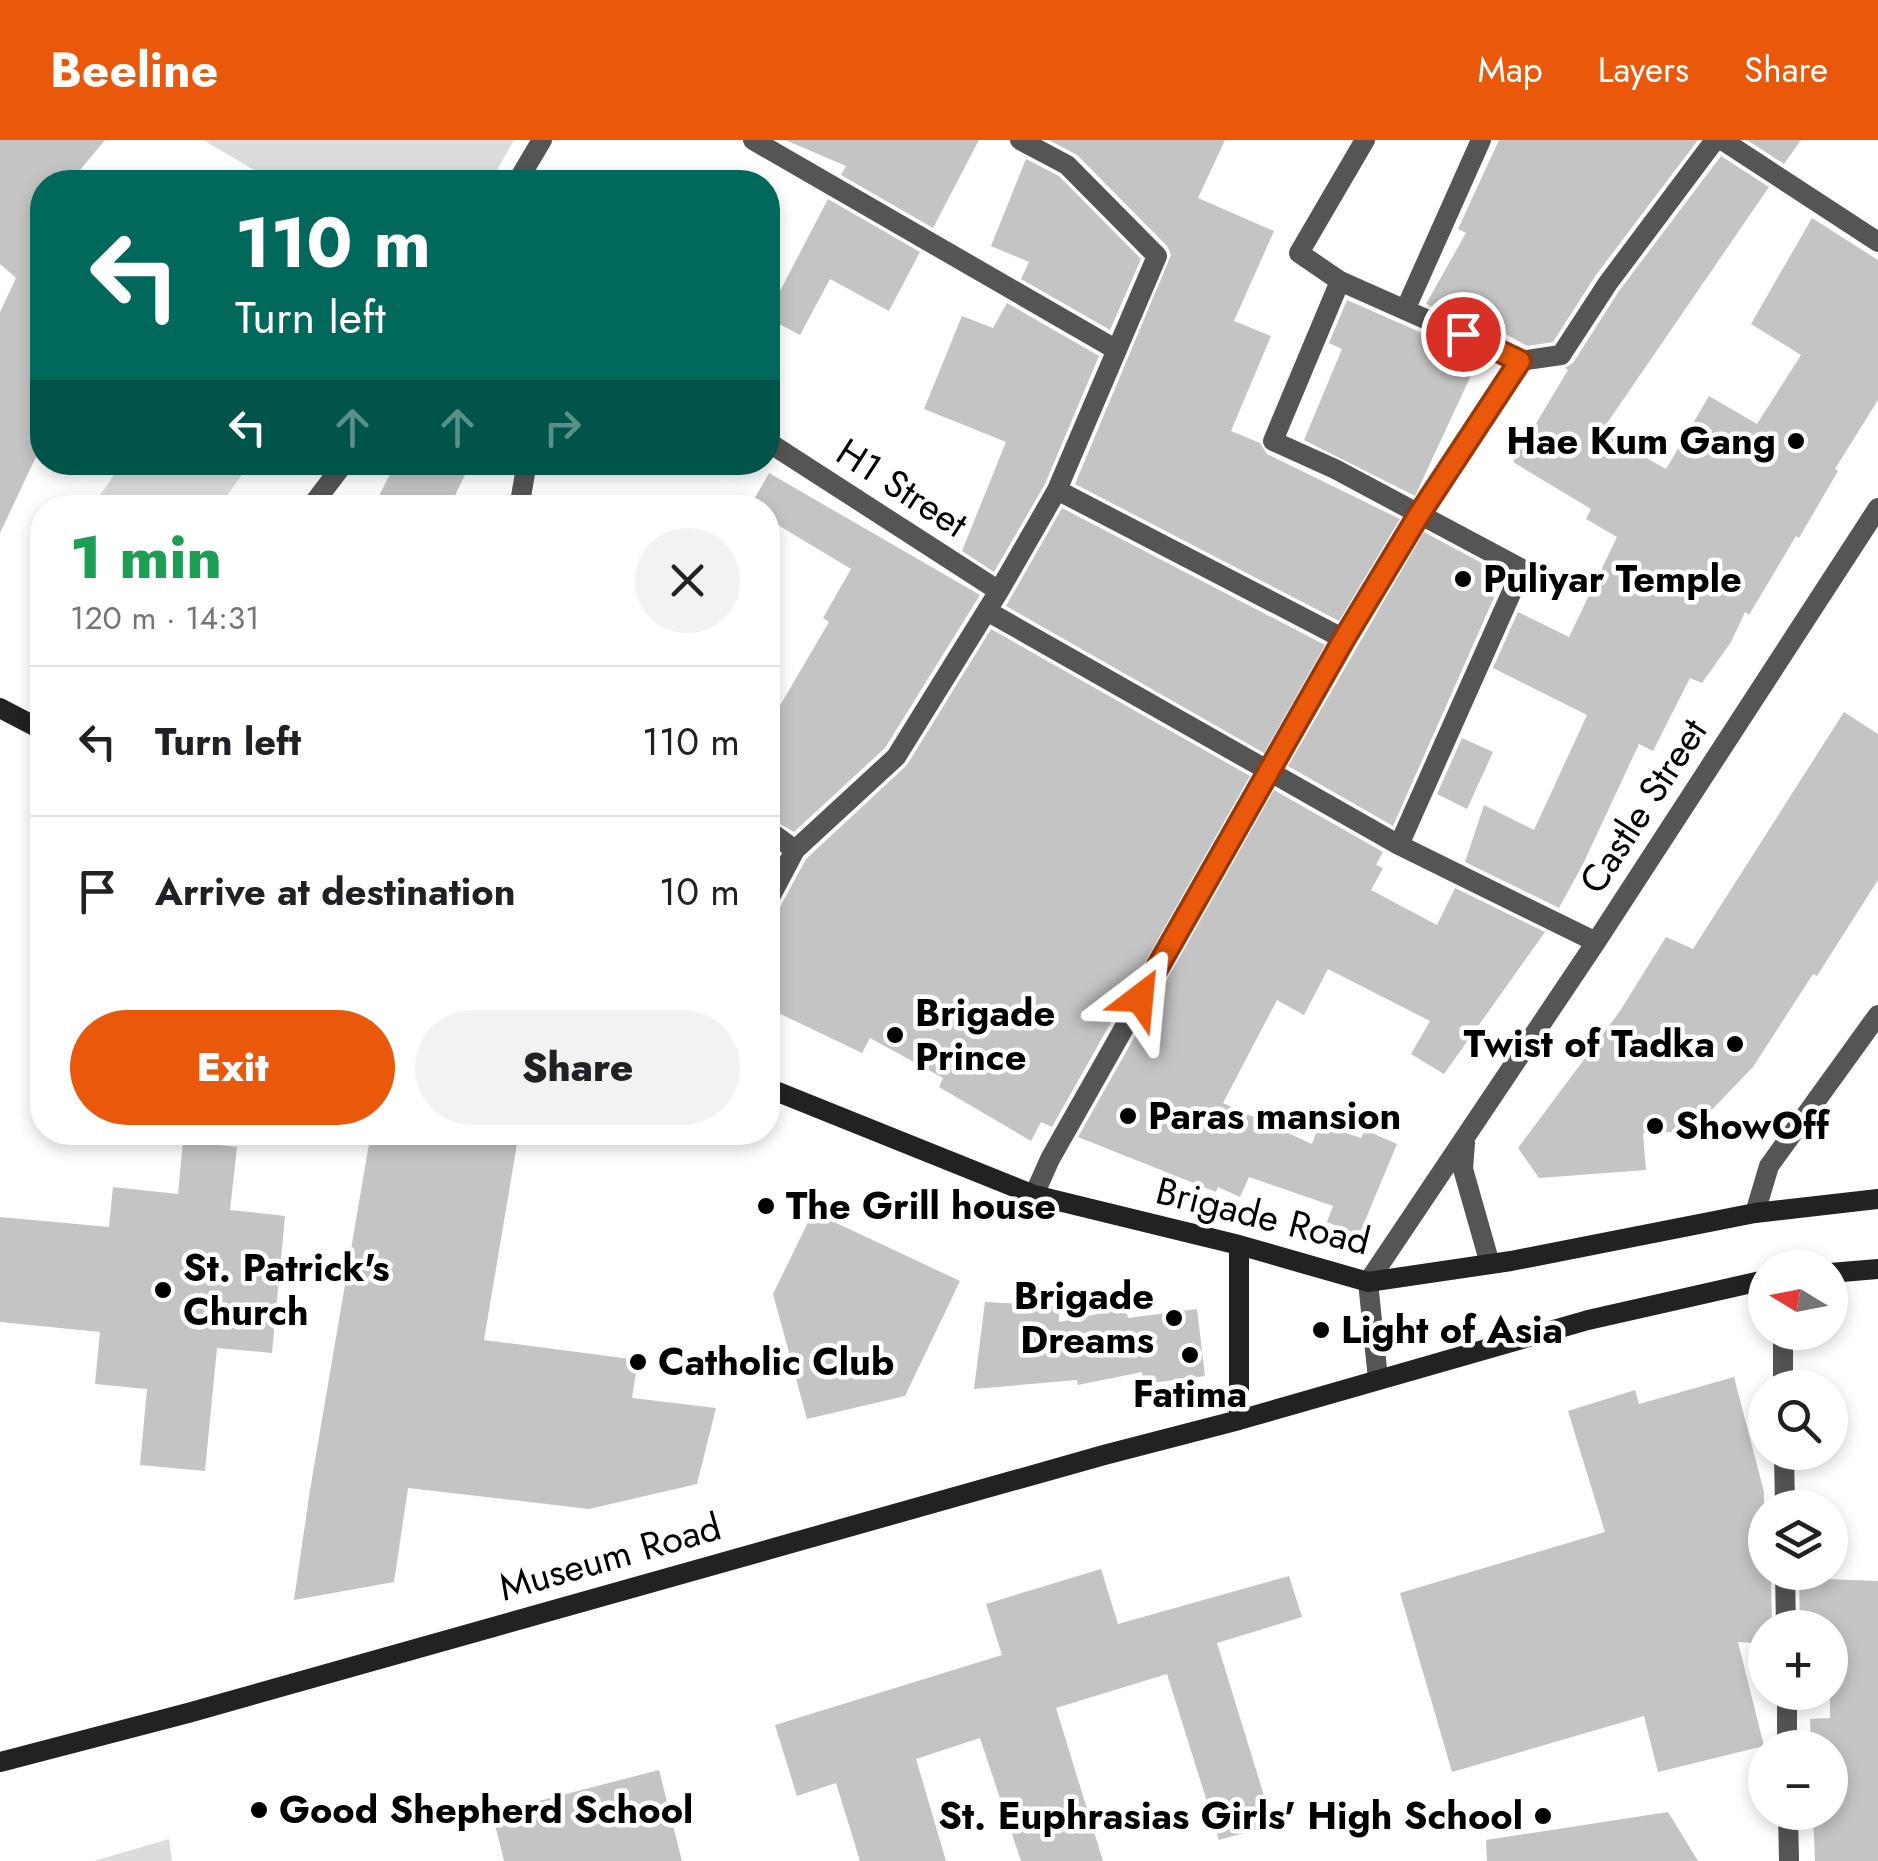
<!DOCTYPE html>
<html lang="en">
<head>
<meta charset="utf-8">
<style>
  :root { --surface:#fff; --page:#f2f2f2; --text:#202124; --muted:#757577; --line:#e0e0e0; --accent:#ea580c }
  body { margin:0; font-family:Jost,sans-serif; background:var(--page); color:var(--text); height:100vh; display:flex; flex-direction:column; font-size:38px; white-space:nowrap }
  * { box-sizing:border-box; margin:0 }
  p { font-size:32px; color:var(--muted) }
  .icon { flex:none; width:55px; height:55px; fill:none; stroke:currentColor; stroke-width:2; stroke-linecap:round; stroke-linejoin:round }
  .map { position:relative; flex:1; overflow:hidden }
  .sheet { position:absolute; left:30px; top:355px; width:750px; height:650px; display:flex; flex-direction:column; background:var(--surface); border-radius:40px; box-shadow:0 5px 15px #0003 }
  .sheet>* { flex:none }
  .banner { position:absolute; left:30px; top:30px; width:750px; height:305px; border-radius:40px; box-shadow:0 5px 15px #0003; background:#00695c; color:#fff; overflow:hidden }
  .needle { width:65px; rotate:280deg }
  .fabs { position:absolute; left:1748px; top:1110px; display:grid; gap:20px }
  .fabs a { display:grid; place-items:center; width:100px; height:100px; border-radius:50%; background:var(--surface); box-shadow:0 5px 15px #0003; font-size:50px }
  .pin { position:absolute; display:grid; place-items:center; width:85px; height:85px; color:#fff; margin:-42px; border:5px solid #fff; border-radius:50%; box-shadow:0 2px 10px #0007 }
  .me { position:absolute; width:110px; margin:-55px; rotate:29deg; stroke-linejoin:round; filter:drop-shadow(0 0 8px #0008) }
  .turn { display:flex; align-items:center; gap:35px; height:210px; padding:0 40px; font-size:45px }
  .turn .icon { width:130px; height:130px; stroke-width:2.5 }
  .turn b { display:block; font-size:70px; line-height:85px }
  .lanes { display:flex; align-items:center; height:95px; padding:0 40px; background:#0003; justify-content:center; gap:50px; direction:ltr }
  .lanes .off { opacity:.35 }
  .round { display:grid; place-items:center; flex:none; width:105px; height:105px; border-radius:52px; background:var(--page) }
  .summary { display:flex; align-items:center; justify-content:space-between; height:170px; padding:0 40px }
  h1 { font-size:60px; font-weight:800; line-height:75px; color:#1e9e55 }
  .button { display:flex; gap:20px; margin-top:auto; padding:20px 40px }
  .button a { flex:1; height:115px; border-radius:60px; background:var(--accent); color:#fff; font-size:40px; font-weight:800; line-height:115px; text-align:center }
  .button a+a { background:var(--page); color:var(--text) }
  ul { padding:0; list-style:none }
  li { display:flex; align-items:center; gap:30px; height:150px; padding:0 40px; border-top:2px solid var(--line) }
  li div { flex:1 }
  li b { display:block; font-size:38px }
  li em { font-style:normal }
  header { display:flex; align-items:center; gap:60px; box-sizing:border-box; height:140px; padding:0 50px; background:var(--accent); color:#fff }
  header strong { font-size:48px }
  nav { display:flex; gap:55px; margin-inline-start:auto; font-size:35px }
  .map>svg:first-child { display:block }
  .green { fill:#dcdcdc }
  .building { fill:#c4c4c4 }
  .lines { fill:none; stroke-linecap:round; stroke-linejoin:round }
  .minor { stroke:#555; stroke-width:20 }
  .secondary { stroke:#222; stroke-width:20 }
  .route-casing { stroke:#983908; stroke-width:25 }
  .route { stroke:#ea580c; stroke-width:18 }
  .poi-dot { fill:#000; stroke:#fff; stroke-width:4 }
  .labels { text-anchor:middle; stroke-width:9; stroke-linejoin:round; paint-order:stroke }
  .poi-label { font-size:38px; font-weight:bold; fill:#000; stroke:#fff; text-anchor:start }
  .street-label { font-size:38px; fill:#000; stroke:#fff }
</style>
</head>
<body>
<header>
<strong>Beeline</strong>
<nav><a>Map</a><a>Layers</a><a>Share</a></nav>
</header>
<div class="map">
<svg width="1878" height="1721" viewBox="0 0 1878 1721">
  <rect width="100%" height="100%" fill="#fff"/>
  <path class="green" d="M203,0H514L490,42H275Z
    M122,323V322L250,323L219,367H92Z
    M169,1699L172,1721H94Z"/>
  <path class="building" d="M0,0H105L70,42H42V304L0,393V172L16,138L0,124Z
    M785,0H979L933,88L841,35L846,26Z
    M1049,0H1225L1198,58L1274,91L1234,181L1271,196L1231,291L1260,303L1267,314L1400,379L1339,481L1075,344L1171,115L1167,106L1077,15Z
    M1499,0H1698L1596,135L1553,202L1527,206L1493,187L1490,193L1426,164L1466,93L1458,89Z
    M1747,0H1801L1784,24Z
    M1721,16L1769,47L1601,292L1666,329L1709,256L1757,284L1801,215L1751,184L1812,78L1878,120V260L1835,329L1838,331L1799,398L1796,396L1749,475L1745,472L1731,502L1702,543L1690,538L1653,611L1639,604L1583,724L1559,768L1465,722L1484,665L1534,690L1587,575L1493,528L1518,472L1569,497L1617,397L1586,379L1591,369L1513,322L1568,230L1565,228L1573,223L1619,151Z
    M1026,19L1059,36L1141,119L1110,190L1021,139L1029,122L991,106Z
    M828,59L920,112L889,171L830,139L800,195L768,178V174Z
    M1347,160L1479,218L1415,356L1304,300L1342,209L1329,203Z
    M1007,163L1099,216L1045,344L994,432L962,411L1006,302L924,269L962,176L993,188Z
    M396,322H471L449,368H373Z
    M769,333L980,455L885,608L794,692L768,677V586L829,482L823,478L851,429L768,379V368H749Z
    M1062,368L1325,505L1264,613L1006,466Z
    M1424,392L1504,435L1393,686L1288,626Z
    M991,489L1250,636L1052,987L1041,982L1031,1001L939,947L943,938L870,898L862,913L768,868V775L780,767L806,719L907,625Z
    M1844,572L1878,594V740L1817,836L1813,834L1753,927L1701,981L1674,992L1643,993L1646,1030L1539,1038L1518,1008L1620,871L1666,797L1693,809Z
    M1462,598L1493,612L1467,669L1437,654Z
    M1274,650L1383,712L1376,725L1383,728L1371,750L1437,785L1455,748L1545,792L1444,934L1411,914L1430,881L1328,829L1304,875L1277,860L1223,963L1312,1004L1319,984L1361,998L1365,990L1397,1004L1359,1095L1327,1082L1333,1066L1249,1037L1240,1057L1218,1047L1216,1052L1078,997Z
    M371,992H519L484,1200L638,1220L632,1258L716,1268L697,1344L589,1369L408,1348L394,1442L294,1460L310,1350Z
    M183,1001L237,1007L230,1070L285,1076L272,1213L217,1208L205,1331L140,1325L147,1249L95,1244L100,1192L0,1182V1077L109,1087L113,1047L178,1054Z
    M813,1072L960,1141L905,1256L807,1279L773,1154Z
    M985,1162L1059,1166V1182L1126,1168L1128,1178L1197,1169L1205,1236L1143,1244L1142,1232L1078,1245L1077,1240L974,1249Z
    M1734,1237L1764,1352L1763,1436H1771L1772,1488H1765V1504L1738,1502L1764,1606L1658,1632L1644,1576L1452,1632L1400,1453L1605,1392L1568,1271L1635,1250L1639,1264Z
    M1101,1429L1118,1484L1289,1436L1302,1477L1217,1503L1273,1685L1219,1700L1167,1534L1056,1568L1103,1721H1021L980,1598L916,1619L946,1721H860L836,1643L797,1656L775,1585L1002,1515L986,1464Z
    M1799,1438L1878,1441V1721H1815L1813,1672H1830V1608H1811L1810,1579L1830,1578V1488H1800Z
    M659,1630L682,1721H504L492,1673Z
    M1668,1672L1698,1721H1487L1486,1700Z"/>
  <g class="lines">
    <path class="minor" d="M753,0L1115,209
      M1365,0L1299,113L1340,141L1520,221
      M1722,0L1878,102
      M517,42L542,0
      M1340,141L1273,301L1335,329L1522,429L1399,705
      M1406,168L1481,0
      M768,302L999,451
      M1057,350L1344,499
      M310,368L345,322
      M519,368L527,322
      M987,471L1399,705L1596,802
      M768,690L795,710
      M768,761L795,710L896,617L999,451L1057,350L1157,116L1067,25L1020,0
      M1465,1003L1463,1029L1490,1124
      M1034,1055L1050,1019L1344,499L1420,373L1520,221L1561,215L1608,143L1715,0
      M1755,1073L1769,1026L1878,875
      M1783,1192V1248
      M1378,1239L1368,1142L1596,802L1878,368
      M1784,1312L1785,1368
      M1785,1432L1786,1488
      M1787,1552V1608
      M1788,1672L1789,1721"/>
    <path class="secondary" d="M0,568L42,590
      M768,948L1034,1055L1239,1105L1368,1142L1511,1121L1755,1073L1878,1059
      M1239,1105V1280
      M1830,1133L1878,1129
      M0,1622L188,1573L1104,1315L1239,1280L1588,1180L1765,1140"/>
  </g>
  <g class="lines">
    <g class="route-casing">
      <path id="route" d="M1140,858L1344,499L1420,373L1520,221L1463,194"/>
    </g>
    <use href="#route" class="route"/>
  </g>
  <g class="poi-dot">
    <circle cx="1796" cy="301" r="10"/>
    <circle cx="1463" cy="439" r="10"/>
    <circle cx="895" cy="895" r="10"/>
    <circle cx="1735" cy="904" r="10"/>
    <circle cx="1128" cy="976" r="10"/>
    <circle cx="1655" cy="986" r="10"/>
    <circle cx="766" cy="1066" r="10"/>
    <circle cx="163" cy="1150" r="10"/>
    <circle cx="1174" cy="1178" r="10"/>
    <circle cx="1321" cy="1190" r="10"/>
    <circle cx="1190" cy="1215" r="10"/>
    <circle cx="638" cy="1222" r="10"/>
    <circle cx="259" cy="1670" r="10"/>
    <circle cx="1543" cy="1676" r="10"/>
  </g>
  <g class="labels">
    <g class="poi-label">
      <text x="1776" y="314" text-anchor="end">Hae Kum Gang</text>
      <text x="1483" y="452">Puliyar Temple</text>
      <text x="915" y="886">Brigade<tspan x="915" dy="44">Prince</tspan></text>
      <text x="1715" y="917" text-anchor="end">Twist of Tadka</text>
      <text x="1148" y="989">Paras mansion</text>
      <text x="1675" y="999">ShowOff</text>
      <text x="786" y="1079">The Grill house</text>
      <text x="183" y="1141">St. Patrick's<tspan x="183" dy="44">Church</tspan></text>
      <text x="1154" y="1169" text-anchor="end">Brigade<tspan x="1154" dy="44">Dreams</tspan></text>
      <text x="1341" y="1203">Light of Asia</text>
      <text x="658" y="1235">Catholic Club</text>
      <text x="1190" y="1267" text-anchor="middle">Fatima</text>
      <text x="279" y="1683">Good Shepherd School</text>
      <text x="1523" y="1689" text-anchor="end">St. Euphrasias Girls' High School</text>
    </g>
    <g class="street-label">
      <text transform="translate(902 348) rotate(33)" y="13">H1 Street</text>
      <text transform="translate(1643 666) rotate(-57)" y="13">Castle Street</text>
      <text transform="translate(1263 1076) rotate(14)" y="13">Brigade Road</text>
      <text transform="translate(610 1417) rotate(-16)" y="13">Museum Road</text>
    </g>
  </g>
</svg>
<div class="fabs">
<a><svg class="needle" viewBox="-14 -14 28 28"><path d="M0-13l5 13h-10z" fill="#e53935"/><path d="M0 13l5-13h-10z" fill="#757577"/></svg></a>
<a><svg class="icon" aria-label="search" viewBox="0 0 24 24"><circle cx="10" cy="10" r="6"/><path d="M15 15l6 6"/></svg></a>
<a><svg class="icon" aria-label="layers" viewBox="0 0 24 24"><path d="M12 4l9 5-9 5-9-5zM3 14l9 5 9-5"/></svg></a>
<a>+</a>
<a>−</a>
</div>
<div class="pin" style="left:1463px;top:194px;background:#d93025"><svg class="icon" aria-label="arrive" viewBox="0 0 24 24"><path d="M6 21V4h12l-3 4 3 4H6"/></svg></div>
<svg class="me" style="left:1140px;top:858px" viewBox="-20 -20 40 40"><path d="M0-17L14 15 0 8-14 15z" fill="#ea580c" stroke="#fff" stroke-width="4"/></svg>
<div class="banner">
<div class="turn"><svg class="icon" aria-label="left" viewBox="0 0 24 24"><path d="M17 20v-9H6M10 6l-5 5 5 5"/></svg><div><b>110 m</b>Turn left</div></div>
<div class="lanes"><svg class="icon" aria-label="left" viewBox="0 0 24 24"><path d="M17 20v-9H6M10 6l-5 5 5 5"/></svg><svg class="icon off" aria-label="ahead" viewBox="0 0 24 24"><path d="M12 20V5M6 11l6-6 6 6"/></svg><svg class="icon off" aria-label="ahead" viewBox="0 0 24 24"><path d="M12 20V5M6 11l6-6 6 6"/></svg><svg class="icon off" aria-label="right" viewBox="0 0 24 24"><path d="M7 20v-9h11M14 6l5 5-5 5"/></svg></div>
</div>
<section class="sheet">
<div class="summary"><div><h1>1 min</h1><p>120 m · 14:31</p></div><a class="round"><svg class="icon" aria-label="close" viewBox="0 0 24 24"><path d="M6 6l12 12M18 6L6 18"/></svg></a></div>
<ul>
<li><svg class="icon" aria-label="left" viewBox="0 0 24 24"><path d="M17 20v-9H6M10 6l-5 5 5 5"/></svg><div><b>Turn left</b></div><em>110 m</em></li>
<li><svg class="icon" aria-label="arrive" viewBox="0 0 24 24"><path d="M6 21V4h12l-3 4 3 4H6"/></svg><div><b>Arrive at destination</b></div><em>10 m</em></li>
</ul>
<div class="button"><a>Exit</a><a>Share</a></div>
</section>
</div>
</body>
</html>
